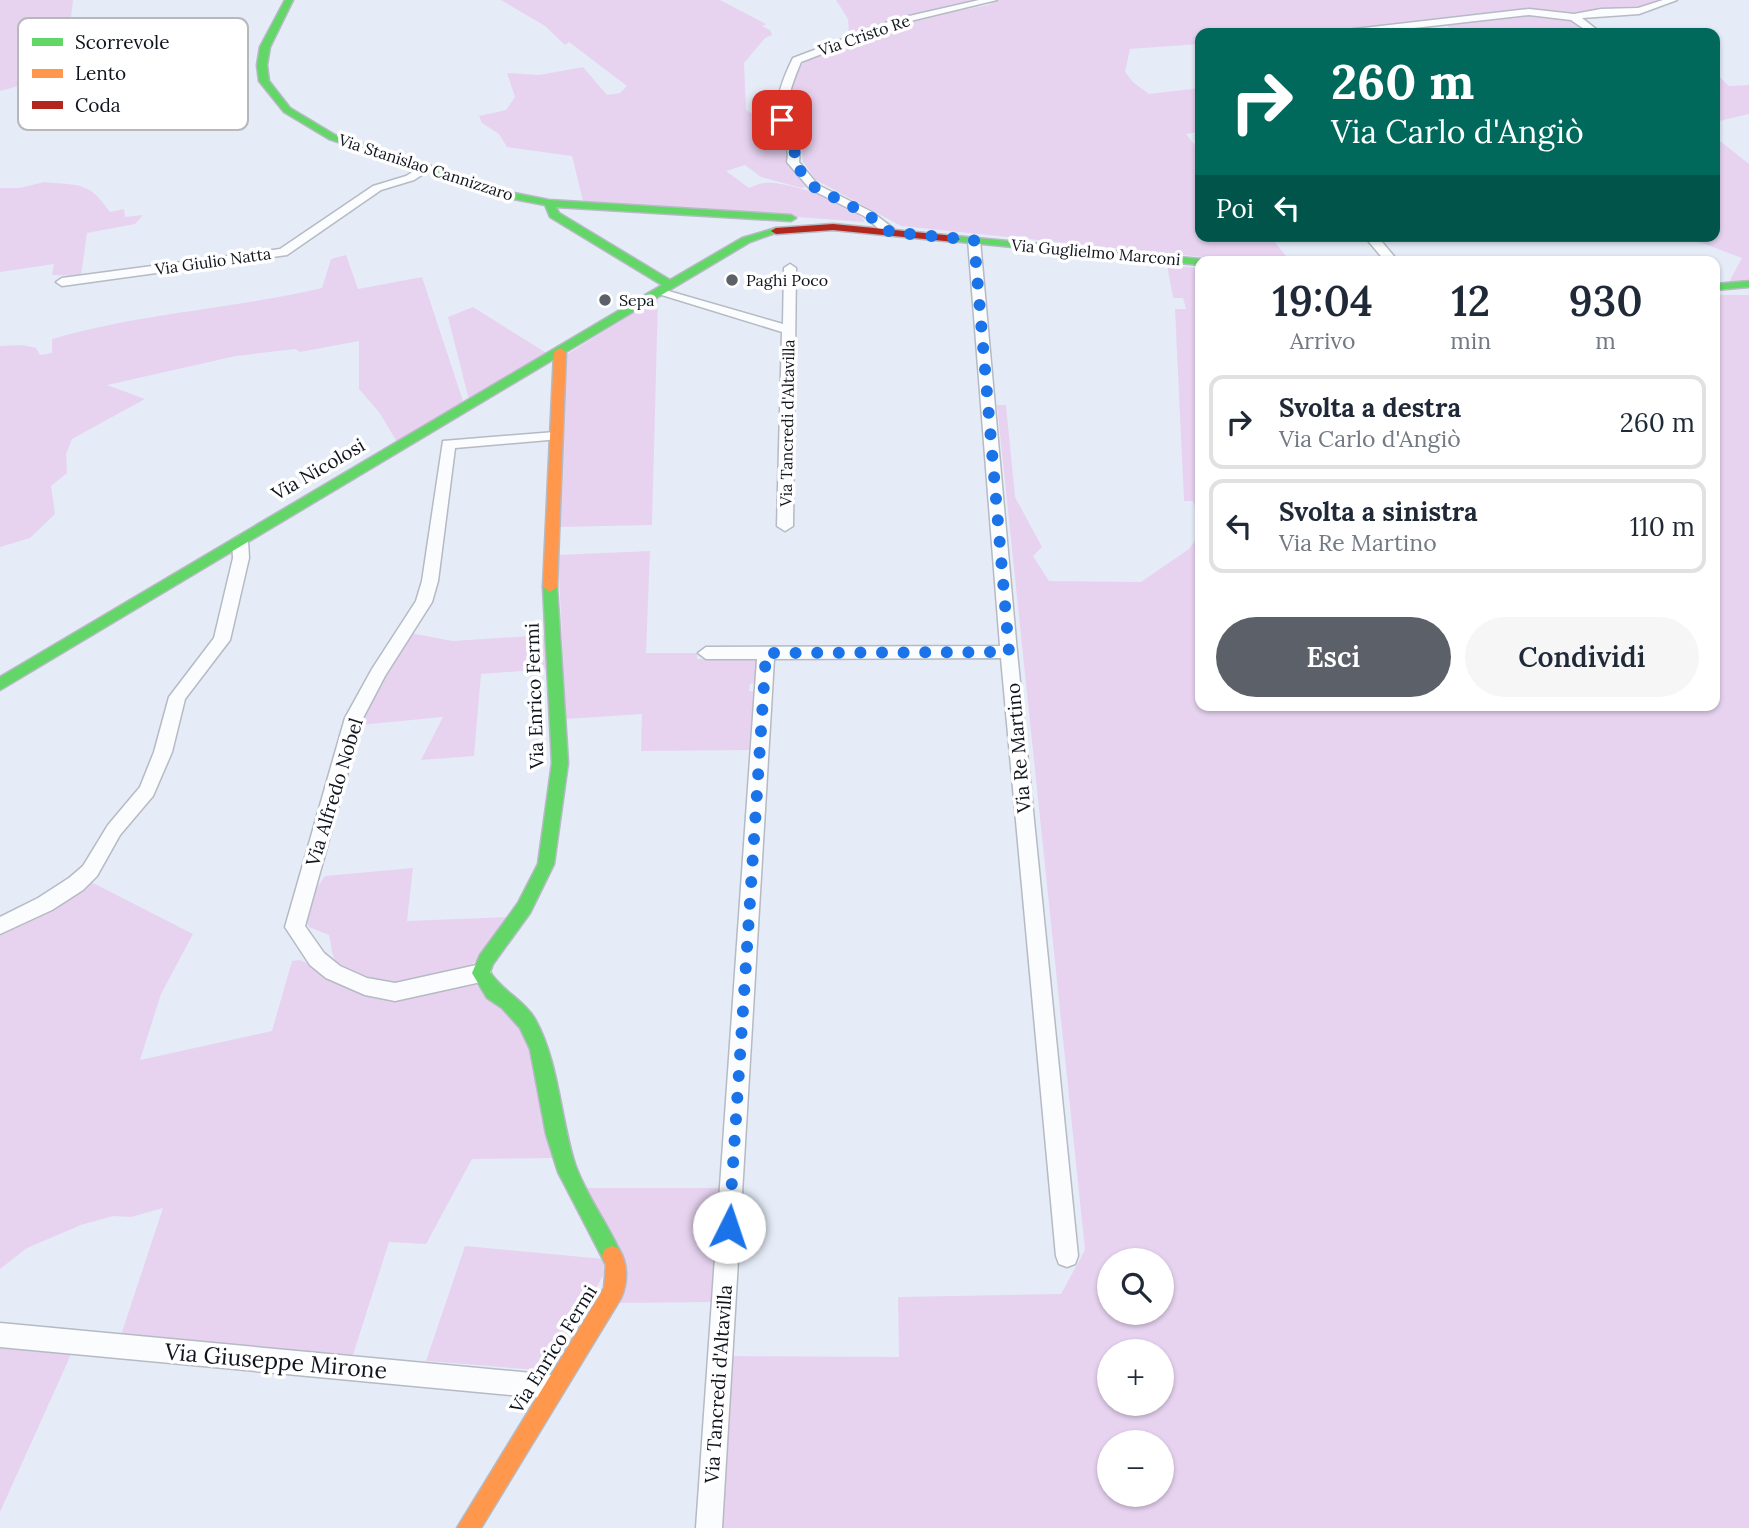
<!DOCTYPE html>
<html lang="it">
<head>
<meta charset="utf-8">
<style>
  :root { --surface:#fff; --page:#f6f6f7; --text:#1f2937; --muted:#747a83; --line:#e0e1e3; --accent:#5b6069 }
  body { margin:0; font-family:Lora,serif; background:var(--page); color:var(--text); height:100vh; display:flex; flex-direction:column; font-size:26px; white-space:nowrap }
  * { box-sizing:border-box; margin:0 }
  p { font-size:23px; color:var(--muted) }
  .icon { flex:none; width:38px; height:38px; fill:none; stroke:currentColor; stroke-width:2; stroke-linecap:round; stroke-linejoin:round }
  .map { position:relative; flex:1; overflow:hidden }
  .details { position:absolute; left:1195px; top:256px; width:525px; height:455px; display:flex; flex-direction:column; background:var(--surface); border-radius:14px; box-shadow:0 2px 5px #0004 }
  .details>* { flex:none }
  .guide { position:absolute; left:1195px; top:28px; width:525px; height:214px; border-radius:14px; box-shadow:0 2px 5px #0004; background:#00695c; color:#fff; overflow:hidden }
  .tools { position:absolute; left:1097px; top:1248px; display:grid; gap:14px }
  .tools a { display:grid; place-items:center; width:77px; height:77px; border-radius:50%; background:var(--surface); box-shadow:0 2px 5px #0004; font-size:35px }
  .pin { position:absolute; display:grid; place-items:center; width:60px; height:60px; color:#fff; margin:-30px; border-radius:14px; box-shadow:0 4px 10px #0006 }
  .me { position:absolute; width:77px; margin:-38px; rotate:4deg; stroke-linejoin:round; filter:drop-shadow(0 0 5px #0008) }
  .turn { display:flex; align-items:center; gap:24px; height:147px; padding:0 21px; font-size:32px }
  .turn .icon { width:91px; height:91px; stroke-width:2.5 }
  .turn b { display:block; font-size:49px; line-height:60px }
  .then { display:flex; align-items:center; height:66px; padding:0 21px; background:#0003; gap:14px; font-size:26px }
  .eta { display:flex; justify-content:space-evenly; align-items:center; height:119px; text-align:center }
  .eta b { font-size:42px; font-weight:600; line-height:49px }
  .cta { display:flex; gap:14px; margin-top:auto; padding:14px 21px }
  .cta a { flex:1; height:80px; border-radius:42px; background:var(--accent); color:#fff; font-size:28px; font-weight:600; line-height:80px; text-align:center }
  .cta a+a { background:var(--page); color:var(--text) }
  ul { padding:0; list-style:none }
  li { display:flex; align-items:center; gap:21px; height:94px; margin:0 14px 10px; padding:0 7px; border:4px solid var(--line); border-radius:14px }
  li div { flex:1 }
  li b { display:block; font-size:26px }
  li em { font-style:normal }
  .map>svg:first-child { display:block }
  .green { fill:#e7d3f0; fill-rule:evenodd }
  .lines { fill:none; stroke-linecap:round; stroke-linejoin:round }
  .street-casing { stroke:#b5bac3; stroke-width:3 }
  .fast-casing { stroke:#b5bac3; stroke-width:3 }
  .slow-casing { stroke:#b5bac3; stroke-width:3 }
  .jam-casing { stroke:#b5bac3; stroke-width:3 }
  .street { fill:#fbfcfe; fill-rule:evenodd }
  .fast { fill:#63d668; fill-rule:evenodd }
  .slow { fill:#ff974d; fill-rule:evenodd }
  .jam { fill:#b3261e; fill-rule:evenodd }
  .route { stroke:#1a73e8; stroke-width:12; stroke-dasharray:0 21.6 }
  .poi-dot { fill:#5b6069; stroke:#fff; stroke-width:2.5 }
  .labels { text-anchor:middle; stroke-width:7; stroke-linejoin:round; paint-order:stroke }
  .far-street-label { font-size:16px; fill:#10141d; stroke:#fff }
  .far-poi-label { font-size:16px; fill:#10141d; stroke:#fff; text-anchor:start }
  .street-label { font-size:19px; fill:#10141d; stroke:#fff }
  .near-street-label { font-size:23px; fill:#10141d; stroke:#fff }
  .key { fill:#fff; stroke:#b7b8bb; stroke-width:2 }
  .key-label { font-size:19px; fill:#10141d }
</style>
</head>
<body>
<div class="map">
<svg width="1749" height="1528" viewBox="0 0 1749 1528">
  <rect width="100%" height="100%" fill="#e5ecf7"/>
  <path class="green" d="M0,0H73L70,26L60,53L29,58L37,81L0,91Z
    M501,0H720L766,24L762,26L770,30L772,35L765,38L744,63L746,110L778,127L809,185L802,188L761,177L745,165L726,171L749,188C754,186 760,183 765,183C784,180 858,204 865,222L583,201L572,156L507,147L499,134L482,123L479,116L506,110L515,97L507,73L539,75L583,67L607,95L620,93L627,86L569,42L565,45L545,26Z
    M836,0H985L902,16L849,36L848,19Z
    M998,0H1664L1637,10L1571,15L1525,10L1328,33H1200V44L1130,49L1125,72L1133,82L1149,94L1200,88V132L1186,134L1200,152V236H1270L1290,261H1241L901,226L816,180L803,162L802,151L786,120L791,86L804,61L915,19L988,5Z
    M1530,14L1576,20L1593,33H1456L1445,24Z
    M1715,72L1729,86L1749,85V114L1715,122Z
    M1715,137L1749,164V279L1729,282L1742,258L1683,236H1715Z
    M45,182C81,186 88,181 110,212L124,209L125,217L143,215L135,224L87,233L81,276L52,275L54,264L0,272V188H19Z
    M346,255L358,289L422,277L464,404L397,442L379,412L359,389V341L300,352L295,349L236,356L107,385L145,399L72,439L66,454L67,473L51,486L55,514L30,538L0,547V346L22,345L36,348L40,355L52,353V339C140,313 233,309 322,288L331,259Z
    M1167,265L1200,268V524L1193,501H1184L1175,309H1186L1183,298H1173Z
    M1715,295H1749V1528H718L730,1356L899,1357L898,1297L1061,1294L1085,1250L997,405H1006L1015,497L1042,547L1033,556L1049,581L1141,582L1189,549L1200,534V705H1715ZM1110,1260H1162V1312H1110ZM1110,1351H1162V1404H1110ZM1110,1442H1162V1494H1110Z
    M658,298L652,525L557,527L566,355Z
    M473,307L548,354L469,400L448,317Z
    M650,551L646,653H697V659L758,658L757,682L750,684L749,691L756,692L751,750L641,751L642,714L566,719L558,555Z
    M410,633L453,641L547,635L548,669L481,674L474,756L421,760L443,717L359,725L362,710Z
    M413,868L407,921L512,917C501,930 483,958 469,966C438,984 367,994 339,966C331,958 332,946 329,935L309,927L305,919L313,893L325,876Z
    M93,883L193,934L161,994L140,1060L272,1031L292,961L300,960L316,967L342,982L430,992L475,984L527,1033L555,1158L472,1159L426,1244L389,1242L352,1358L121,1335L163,1208L131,1217L113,1216L81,1225L27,1248L0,1269V934Z
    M586,1188H721L711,1302L617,1303Z
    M465,1246L604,1259L608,1267L549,1371L426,1361Z
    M0,1344L73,1350L0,1512Z"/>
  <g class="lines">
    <g class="street-casing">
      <path id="street" d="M979,0H997L902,23L801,62C794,79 783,105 789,123C794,138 801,146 799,162L818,185L872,212L894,229V235H886L864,216L810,189L787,162C791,142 778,136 777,118C775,98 784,76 793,58L896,19Z
        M1663,0H1677L1639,14L1582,18L1601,33H1590L1571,20L1529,15L1370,33H1341L1346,30L1529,9L1574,14L1601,9L1638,8Z
        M421,167L431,169L414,180L381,190L287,255L62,286L56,282L62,278L280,249L373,186L406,176Z
        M974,236L980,240L1017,652L1078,1256L1075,1264L1067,1267L1059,1264L1056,1256L1001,658L774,659L722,1528H696L757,659H706L698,653L706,647L1000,646L968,240Z
        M1364,236H1377L1398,261H1385Z
        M790,264L796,268L793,526L785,531L777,526L782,332L652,292L658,288L783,324L784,268Z
        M555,432L562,436L560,439L455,448L438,581L432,602L385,676L363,718L305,926L324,953L340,966L367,978L395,983L481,964L488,967L491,973L488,979L481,982L395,1001L365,995L326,978L310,965L285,927L345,718L372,669L416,601L422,581L443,441Z
        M240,535L248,540L249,558L230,640L185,699L172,752L153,796L120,835L97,876L83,890L52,910L0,934V917L38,898L69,878L83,866L108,825L140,787L154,752L169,697L214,638L233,558L232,540Z
        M0,1323L553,1375L561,1379L565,1387L561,1395L553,1399L0,1347Z"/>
    </g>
    <g class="fast-casing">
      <path id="fast" d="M285,0H293L270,47L267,65L269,81L290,108L335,135L514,193L549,200L791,215L796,218L791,221L556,207L559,213L670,280L742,238L776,228L781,231L750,242L0,690V677L662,285L550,217L545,205L508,198L329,139L284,112L259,81L257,65L260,47Z
        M955,236L1200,259L1205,261H1200V265L951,241L950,239Z
        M1749,281V287L1715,290V284Z
        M550,582L557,587L568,763L554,864L530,913L493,964L490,972C503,992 524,1000 535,1019C559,1062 560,1117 575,1164C586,1196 609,1225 622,1256L619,1263L612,1266L605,1263L558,1172L546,1134L530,1049L520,1028L502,1008L487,998L472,973L480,955L518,903L538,864L552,763L543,587Z"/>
    </g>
    <g class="slow-casing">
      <path id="slow" d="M560,348L566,352L557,587L550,592L543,587L554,352Z
        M612,1246L619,1249C628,1264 628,1282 621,1298L481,1528H457L604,1288L606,1265L602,1256L605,1249Z"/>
    </g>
    <g class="jam-casing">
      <path id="jam" d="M833,224L955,236L960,239L955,242L833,230L776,234L771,231L776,228Z"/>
    </g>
    <use href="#street" class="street"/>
    <use href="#fast" class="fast"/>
    <use href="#slow" class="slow"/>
    <use href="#jam" class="jam"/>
  </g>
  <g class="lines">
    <path class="route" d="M729,1227L766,653L1009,652L974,240L890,232L867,214L814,187L793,162L795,150L782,120"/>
  </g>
  <g class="poi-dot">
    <circle cx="732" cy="280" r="7"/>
    <circle cx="605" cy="300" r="7"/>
  </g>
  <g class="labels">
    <g class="far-street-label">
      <text transform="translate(864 35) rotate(-19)" y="6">Via Cristo Re</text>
      <text transform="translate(426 167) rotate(18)" y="6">Via Stanislao Cannizzaro</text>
      <text transform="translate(1096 252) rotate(5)" y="6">Via Guglielmo Marconi</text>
      <text transform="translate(213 261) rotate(-8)" y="6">Via Giulio Natta</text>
      <text transform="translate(787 423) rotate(-89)" y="6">Via Tancredi d'Altavilla</text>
    </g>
    <g class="far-poi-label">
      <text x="746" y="286">Paghi Poco</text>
      <text x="619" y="306">Sepa</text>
    </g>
    <g class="street-label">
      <text transform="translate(318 469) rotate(-30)" y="7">Via Nicolosi</text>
      <text transform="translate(534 696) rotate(-92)" y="7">Via Enrico Fermi</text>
      <text transform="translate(1018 748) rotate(-95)" y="7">Via Re Martino</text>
      <text transform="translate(334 792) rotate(-73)" y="7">Via Alfredo Nobel</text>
      <text transform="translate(553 1349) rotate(-58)" y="7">Via Enrico Fermi</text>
      <text transform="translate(718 1384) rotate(-86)" y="7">Via Tancredi d'Altavilla</text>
    </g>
    <g class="near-street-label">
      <text transform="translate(276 1361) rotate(5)" y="8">Via Giuseppe Mirone</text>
    </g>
  </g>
  <rect x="18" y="18" width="230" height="112" rx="10" class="key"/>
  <rect x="32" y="38" width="31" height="8" fill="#63d668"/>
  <rect x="32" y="69" width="31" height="9" fill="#ff974d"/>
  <rect x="32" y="101" width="31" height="8" fill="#b3261e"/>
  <g class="key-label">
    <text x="75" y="49">Scorrevole</text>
    <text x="75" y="80">Lento</text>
    <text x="75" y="112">Coda</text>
  </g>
</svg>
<div class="tools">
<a><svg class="icon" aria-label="search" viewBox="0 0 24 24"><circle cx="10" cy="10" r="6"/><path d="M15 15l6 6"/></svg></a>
<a>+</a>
<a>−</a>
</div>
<div class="pin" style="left:782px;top:120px;background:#d93025"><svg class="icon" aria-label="arrive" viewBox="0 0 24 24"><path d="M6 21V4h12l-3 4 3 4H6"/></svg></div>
<svg class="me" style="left:729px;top:1227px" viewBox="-20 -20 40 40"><circle r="19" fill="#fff"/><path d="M0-13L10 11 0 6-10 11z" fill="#1a73e8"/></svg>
<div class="guide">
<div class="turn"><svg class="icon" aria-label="right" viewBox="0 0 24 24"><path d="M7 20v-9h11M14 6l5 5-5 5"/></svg><div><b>260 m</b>Via Carlo d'Angiò</div></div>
<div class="then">Poi<svg class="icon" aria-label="left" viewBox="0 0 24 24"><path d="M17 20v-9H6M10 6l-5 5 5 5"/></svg></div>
</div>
<section class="details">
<div class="eta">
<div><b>19:04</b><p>Arrivo</p></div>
<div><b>12</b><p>min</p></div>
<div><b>930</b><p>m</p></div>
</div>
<ul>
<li><svg class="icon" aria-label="right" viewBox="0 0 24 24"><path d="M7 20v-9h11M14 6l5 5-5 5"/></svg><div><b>Svolta a destra</b><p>Via Carlo d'Angiò</p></div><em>260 m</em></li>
<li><svg class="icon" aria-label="left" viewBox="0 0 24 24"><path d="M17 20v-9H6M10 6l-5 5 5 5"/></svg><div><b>Svolta a sinistra</b><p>Via Re Martino</p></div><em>110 m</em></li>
</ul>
<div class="cta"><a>Esci</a><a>Condividi</a></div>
</section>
</div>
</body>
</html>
